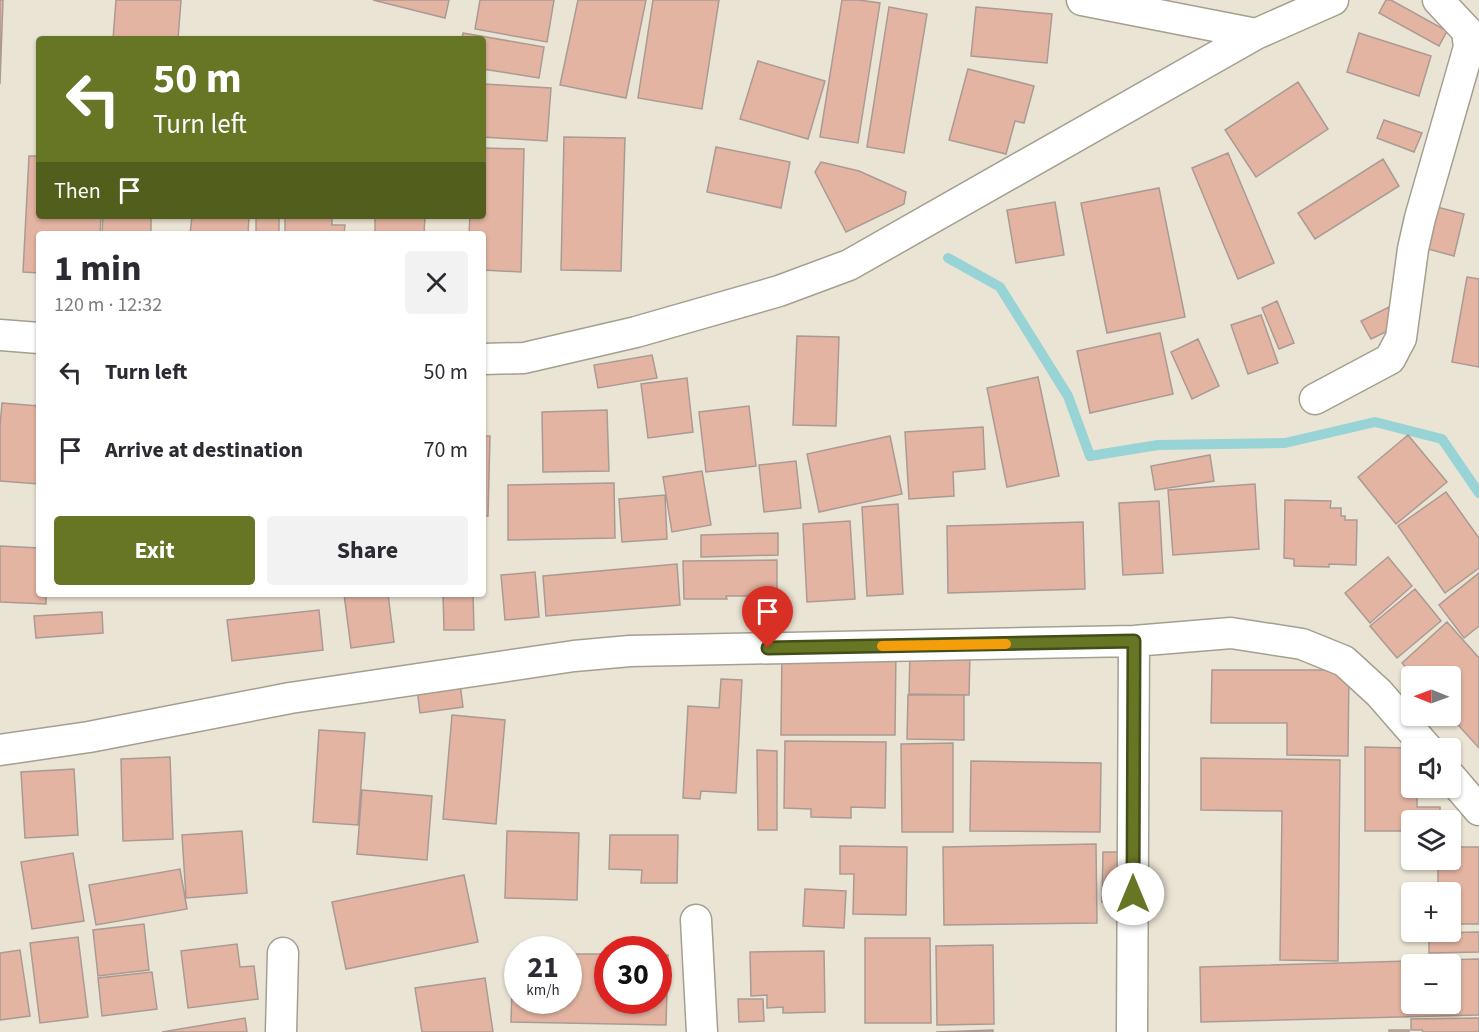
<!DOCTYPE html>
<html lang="en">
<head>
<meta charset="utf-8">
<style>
  :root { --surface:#fff; --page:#f2f2f3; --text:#2b2b33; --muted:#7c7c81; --accent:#677624 }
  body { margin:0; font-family:"Source Sans 3",sans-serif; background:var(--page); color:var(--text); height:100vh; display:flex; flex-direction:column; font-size:22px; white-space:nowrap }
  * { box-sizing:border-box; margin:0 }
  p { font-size:20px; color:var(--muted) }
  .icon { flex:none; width:33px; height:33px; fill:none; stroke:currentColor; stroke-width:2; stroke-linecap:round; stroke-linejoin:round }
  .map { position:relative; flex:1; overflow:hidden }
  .side { position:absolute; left:36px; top:231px; width:450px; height:366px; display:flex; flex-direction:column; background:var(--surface); border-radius:6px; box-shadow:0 2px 4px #0004 }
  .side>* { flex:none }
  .guide { position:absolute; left:36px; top:36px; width:450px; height:183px; border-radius:6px; box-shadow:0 2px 4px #0004; background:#677624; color:#fff; overflow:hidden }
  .needle { width:39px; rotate:271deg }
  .buttons { position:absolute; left:1401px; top:666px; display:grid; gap:12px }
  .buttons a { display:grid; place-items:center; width:60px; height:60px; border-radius:6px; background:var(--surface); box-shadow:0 2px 4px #0004; font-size:30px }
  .speed { position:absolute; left:504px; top:936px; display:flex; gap:12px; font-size:30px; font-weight:700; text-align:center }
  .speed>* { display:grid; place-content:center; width:78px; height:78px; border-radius:50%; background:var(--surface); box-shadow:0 2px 4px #0004; line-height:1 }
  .speed small { font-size:15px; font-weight:400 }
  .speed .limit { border:9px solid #d22; background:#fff; color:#111 }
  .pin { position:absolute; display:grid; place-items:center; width:51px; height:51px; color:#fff; margin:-62px -26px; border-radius:50% 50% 50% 0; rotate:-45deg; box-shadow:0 0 6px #0007 }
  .pin .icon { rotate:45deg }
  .me { position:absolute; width:66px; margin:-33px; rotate:0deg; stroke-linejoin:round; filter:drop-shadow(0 0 4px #0008) }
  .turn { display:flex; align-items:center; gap:21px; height:126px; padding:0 18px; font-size:27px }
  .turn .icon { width:78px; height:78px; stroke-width:2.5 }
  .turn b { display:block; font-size:42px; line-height:51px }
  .then { display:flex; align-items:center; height:57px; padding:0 18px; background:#0003; gap:12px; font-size:22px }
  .round { display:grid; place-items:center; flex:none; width:63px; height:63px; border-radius:6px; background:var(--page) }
  .head { display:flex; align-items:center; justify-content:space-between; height:102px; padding:0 18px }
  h1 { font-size:36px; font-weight:700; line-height:45px }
  .action { display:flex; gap:12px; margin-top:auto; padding:12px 18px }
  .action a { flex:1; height:69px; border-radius:6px; background:var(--accent); color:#fff; font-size:24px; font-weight:700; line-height:69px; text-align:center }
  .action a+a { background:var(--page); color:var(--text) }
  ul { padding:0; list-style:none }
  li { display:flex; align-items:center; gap:18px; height:78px; padding:0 18px }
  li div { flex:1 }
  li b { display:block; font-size:22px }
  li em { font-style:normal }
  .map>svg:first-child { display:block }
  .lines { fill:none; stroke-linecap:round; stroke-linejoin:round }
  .stream { stroke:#98d3d5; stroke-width:10 }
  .building { fill:#e3b4a2; stroke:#ab9a93; stroke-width:1.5; fill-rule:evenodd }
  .street-casing { stroke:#a59f90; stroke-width:33 }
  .street { stroke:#fff; stroke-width:30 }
  .route-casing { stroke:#434d17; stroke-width:15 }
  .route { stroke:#677624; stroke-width:10 }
  .slow { stroke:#f59e0b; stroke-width:10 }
</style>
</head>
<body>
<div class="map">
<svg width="1479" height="1032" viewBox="0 0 1479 1032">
  <rect width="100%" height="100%" fill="#eae4d4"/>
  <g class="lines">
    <path class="stream" d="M948,258L1000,287L1068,396L1090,456L1158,445L1285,443L1375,422L1442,439L1479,493"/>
  </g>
  <path class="building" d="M0,0H3L0,84Z
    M116,0H181L178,39H113Z
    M373,0H449L445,18Z
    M480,0H554L547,42L475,29Z
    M578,0H646L626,98L560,85Z
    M653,0H719L702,109L638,98Z
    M842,0H859L880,3L858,143L820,137Z
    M1386,0H1391L1447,31L1439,46L1379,13Z
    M889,7L927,14L904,153L867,147Z
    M976,7L1052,14L1047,63L971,56Z
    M463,33L544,47L539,78L483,69V39H462Z
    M1359,33L1431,56L1419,96L1347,72Z
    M758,61L825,81L808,139L740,119Z
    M968,69L1034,86L1024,123L1015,121L1006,154L949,140Z
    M1298,82L1328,129L1256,177L1225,130Z
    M483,84L551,88L547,141L483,137Z
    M1384,120L1422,133L1414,152L1377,138Z
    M564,137L625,138L621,271L561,270Z
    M716,147L790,162L781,208L707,192Z
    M483,148L524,149L521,272L483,270V234H469L470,216H483Z
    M1228,153L1274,263L1238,279L1192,168Z
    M29,156H39V216H101L100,234H39V273L23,272Z
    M1383,159L1399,186L1315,239L1298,213Z
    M821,162L859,171L906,192L904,204L846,232L815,172Z
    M1159,188L1185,317L1107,333L1081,203Z
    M1055,202L1064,255L1016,263L1007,210Z
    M1437,207L1464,214L1454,256L1428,249Z
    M103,216H151V234H102Z
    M192,216H249L248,234H190Z
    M256,216H279V234H256Z
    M285,216L332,217V225H345L344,234H285Z
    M375,216H425L424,234H375Z
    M1467,277L1479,279V367L1452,362Z
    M1277,301L1294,343L1279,349L1262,308Z
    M1389,307L1398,326L1371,339L1361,321Z
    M1261,315L1278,363L1248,374L1231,325Z
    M1160,333L1173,394L1090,413L1077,351Z
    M797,336L839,337L836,426L793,425Z
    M1198,339L1219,386L1192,399L1171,352Z
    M652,355L657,378L598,388L594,365Z
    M1038,377L1059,476L1007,487L987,388Z
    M687,378L693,432L648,438L641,384Z
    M2,403L39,406V484L0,481V426Z
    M749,406L756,466L706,472L699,412Z
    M607,410L609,471L543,472L542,412Z
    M983,427L985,469L953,472L954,496L909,499L905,432Z
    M1408,435L1447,482L1396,524L1358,477Z
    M483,436H490L488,516H483Z
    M890,436L902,494L819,512L807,454Z
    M1210,455L1214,481L1155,490L1151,466Z
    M796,461L801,508L764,512L759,465Z
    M702,471L711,525L672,532L663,477Z
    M614,483L615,538L508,540V485Z
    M1255,484L1259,549L1173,555L1168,490Z
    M1446,492L1479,538V568L1445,593L1398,526Z
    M665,495L667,539L622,542L619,499Z
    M1285,500L1331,501L1330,508H1341V516H1345V520H1357L1356,565L1329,564V567L1294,566V559L1284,558Z
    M1159,501L1163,573L1123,575L1119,503Z
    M898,504L903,594L867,596L862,507Z
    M850,521L855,599L807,602L803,524Z
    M1083,522L1085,589L948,593L947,526Z
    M778,533V555L701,557V535Z
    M0,546L39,548V594H46V604L0,602Z
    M1388,557L1412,586L1370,623L1345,593Z
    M777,560V596H726L727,599H684L683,561Z
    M677,564L680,605L546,616L543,576Z
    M535,572L539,617L505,620L501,575Z
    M1479,573V626L1464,638L1439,605Z
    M1415,589L1441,621L1397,658L1370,626Z
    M344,594H388L394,642L351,648Z
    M443,594H473L474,630H444Z
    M319,610L323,650L232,661L227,620Z
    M102,612L103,633L36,638L34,616Z
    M1447,622L1479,658V748L1450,716V676H1414L1402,663Z
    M782,649H896L895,735H781Z
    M910,652L970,653L969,695L909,694Z
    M1212,670H1349L1348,756L1287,755V723H1211Z
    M459,676L463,707L420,713L416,680Z
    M721,679L742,680L736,793L701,791L700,799L683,798L688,706L719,708Z
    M908,695H964V740L907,739Z
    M452,715L505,720L496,824L443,819Z
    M319,730L365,733L358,825L313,822Z
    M785,741L886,742L885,808L851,807V818L811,817V809L784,808Z
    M953,743V832H902L901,744Z
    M1365,747L1406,748V778H1412V788H1417V807H1440V820H1412V831H1365Z
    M757,750L777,751V830H758Z
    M170,757L173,839L123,841L121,759Z
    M1201,758L1340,760L1338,961L1280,960L1282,811L1201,810Z
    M971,761L1101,763L1100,832L970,831Z
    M74,769L78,835L25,838L21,772Z
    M362,790L432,796L427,860L357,854Z
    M242,831L247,893L186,898L182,835Z
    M507,831L579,833L577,900L505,898Z
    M610,835H678L677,883H641L642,870L609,869Z
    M1096,844L1097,923L944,925L943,847Z
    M840,846L907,847L906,915L853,914L854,874H840Z
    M1450,847H1479V924H1450V892H1438V860H1450Z
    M1103,852H1127L1126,903L1102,902Z
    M73,853L84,921L32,929L21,862Z
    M180,869L187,909L96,925L89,885Z
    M464,875L478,942L346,969L332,902Z
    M805,889L846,891L844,928L803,926Z
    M144,924L149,970L98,976L93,930Z
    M1479,932V952L1429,953V933Z
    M78,937L88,1017L40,1023L30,943Z
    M865,938H930L931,1023H865Z
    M237,944L240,967L254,966L258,999L188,1008L181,951Z
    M993,945L994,1024L937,1025L936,946Z
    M20,950L30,1016L0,1020V953Z
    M824,951L825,1012L783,1013V1007L767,1008V995L751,996L750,952Z
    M513,953H518V1000H568V954H608V1000H658V955H668L666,1025L511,1022Z
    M1479,959V1015L1201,1022L1200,967ZM1412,964H1450V1004H1412Z
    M152,972L157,1009L102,1016L98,978Z
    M485,978L493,1032H422L415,988Z
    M738,999H763L764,1021L739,1022Z
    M245,1018L247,1032H162Z
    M1479,1018V1032H1423L1422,1030H1411V1019Z
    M993,1030V1032H936Z
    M1389,1030H1409V1032H1389Z"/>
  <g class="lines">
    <g class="street-casing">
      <path id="street" d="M1082,0L1256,34
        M0,335L39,338
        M483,359L524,358L636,332L779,291L849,265L1256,34L1333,0
        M1315,399L1390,359L1401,338L1413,249L1420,218L1469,47L1467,31L1438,0
        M0,750L89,737L290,698L574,656L630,651L1134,641L1231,633L1302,644L1344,661L1379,693L1427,748
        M1450,776L1479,810
        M696,920L702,1032
        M281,1032L283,953
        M1132,1032L1134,641"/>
    </g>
    <use href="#street" class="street"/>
  </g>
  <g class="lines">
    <g class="route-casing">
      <path id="route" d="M768,648L1134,641L1133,894"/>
    </g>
    <use href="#route" class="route"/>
    <path class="slow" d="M882,646L1006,644"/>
  </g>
</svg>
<div class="buttons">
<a><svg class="needle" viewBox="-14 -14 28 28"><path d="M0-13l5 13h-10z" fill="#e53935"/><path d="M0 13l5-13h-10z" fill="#7c7c81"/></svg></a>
<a><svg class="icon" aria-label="sound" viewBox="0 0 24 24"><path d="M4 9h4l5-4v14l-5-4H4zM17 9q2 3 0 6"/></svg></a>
<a><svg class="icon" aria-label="layers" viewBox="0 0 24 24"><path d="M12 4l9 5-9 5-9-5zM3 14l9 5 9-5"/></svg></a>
<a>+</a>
<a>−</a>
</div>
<div class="speed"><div>21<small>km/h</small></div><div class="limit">30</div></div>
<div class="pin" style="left:768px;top:648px;background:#d93025"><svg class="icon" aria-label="arrive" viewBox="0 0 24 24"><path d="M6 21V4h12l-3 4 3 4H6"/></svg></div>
<svg class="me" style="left:1133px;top:894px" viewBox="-20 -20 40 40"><circle r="19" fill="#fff"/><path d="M0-13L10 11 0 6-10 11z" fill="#677624"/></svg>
<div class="guide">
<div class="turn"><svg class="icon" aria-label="left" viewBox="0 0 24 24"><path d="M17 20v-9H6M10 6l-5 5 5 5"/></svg><div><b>50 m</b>Turn left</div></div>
<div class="then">Then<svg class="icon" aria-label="arrive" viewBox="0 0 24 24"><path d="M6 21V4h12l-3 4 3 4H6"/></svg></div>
</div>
<section class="side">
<div class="head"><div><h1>1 min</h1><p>120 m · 12:32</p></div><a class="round"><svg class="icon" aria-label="close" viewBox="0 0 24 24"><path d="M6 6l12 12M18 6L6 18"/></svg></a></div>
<ul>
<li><svg class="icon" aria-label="left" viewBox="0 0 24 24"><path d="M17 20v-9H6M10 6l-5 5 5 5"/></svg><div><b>Turn left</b></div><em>50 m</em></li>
<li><svg class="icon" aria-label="arrive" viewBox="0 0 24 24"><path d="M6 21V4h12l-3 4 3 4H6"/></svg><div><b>Arrive at destination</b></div><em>70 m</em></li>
</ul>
<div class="action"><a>Exit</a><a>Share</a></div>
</section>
</div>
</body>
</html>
